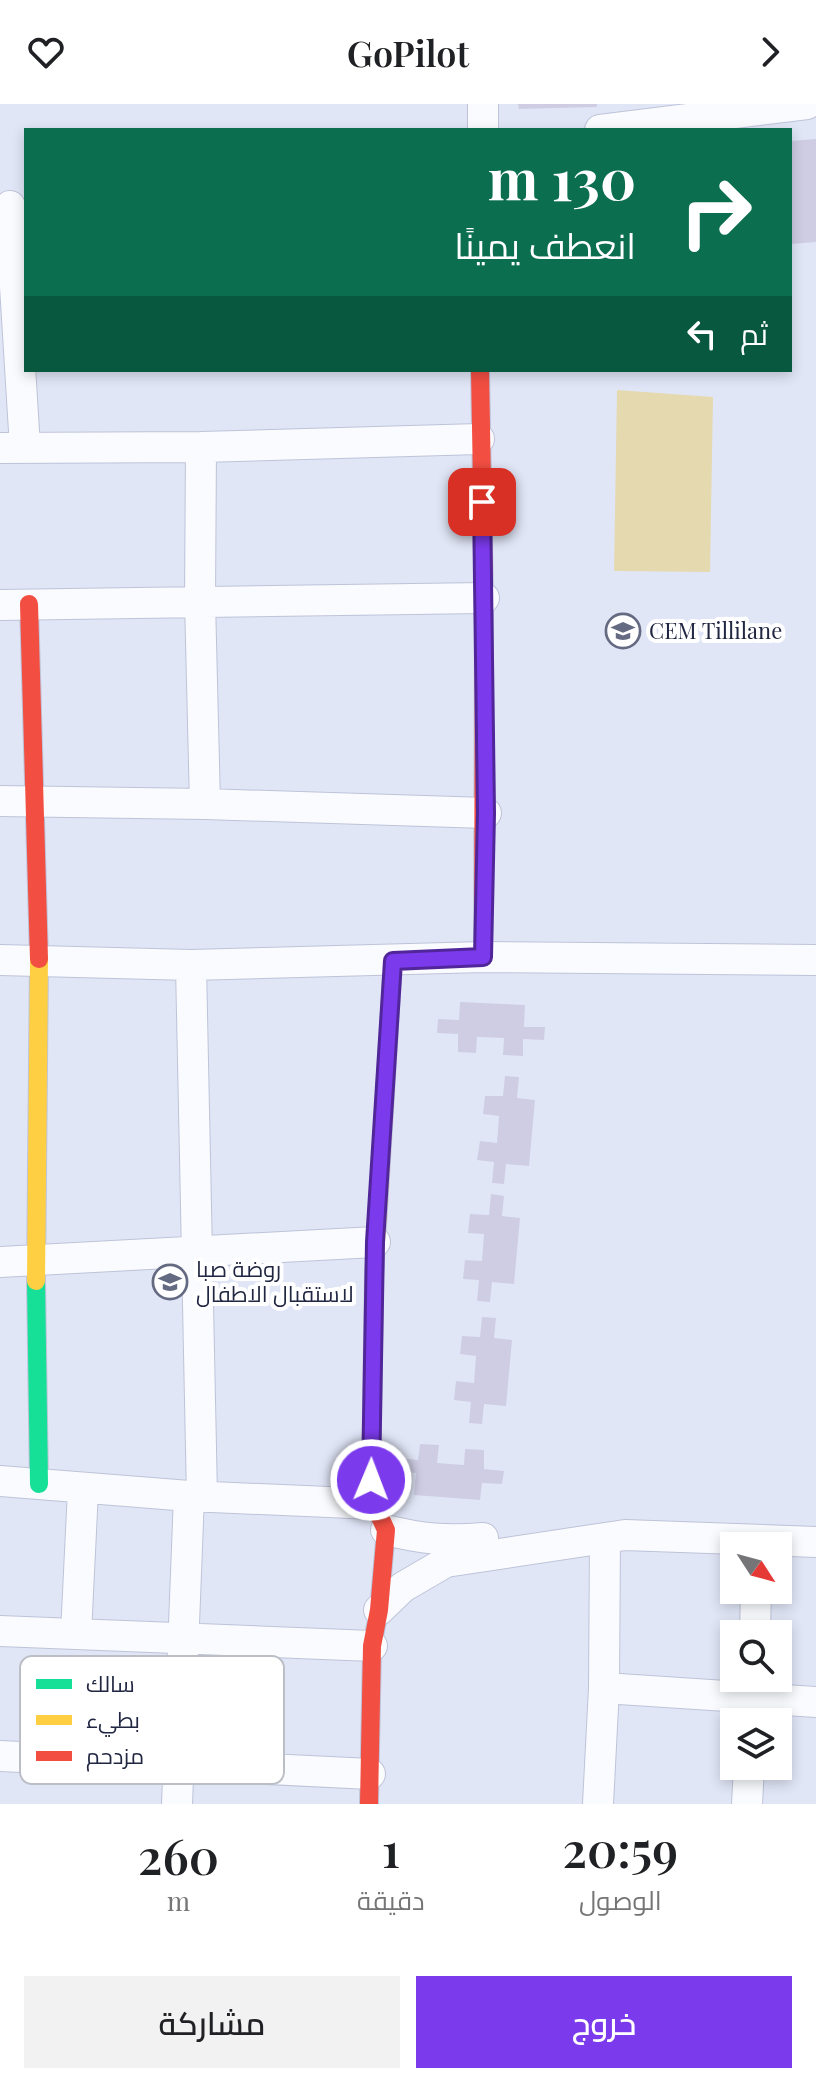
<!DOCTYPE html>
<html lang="ar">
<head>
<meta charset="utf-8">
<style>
  :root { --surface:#fff; --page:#f2f2f2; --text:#202124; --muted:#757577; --accent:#7c3aed }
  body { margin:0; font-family:"Playfair Display",Cairo,serif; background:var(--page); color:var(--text); direction:rtl; height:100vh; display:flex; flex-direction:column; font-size:30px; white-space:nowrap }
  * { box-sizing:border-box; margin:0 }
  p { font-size:26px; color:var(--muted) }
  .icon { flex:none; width:44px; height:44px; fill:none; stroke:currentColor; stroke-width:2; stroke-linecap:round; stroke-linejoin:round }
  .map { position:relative; height:1700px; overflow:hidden; direction:ltr }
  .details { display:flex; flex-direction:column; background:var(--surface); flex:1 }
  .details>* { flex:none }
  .guide { position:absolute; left:24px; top:24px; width:768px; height:244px; border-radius:0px; box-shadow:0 4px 12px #0003; direction:rtl; background:#0b6e4f; color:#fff; overflow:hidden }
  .needle { width:52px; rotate:126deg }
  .buttons { position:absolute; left:720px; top:1428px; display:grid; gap:16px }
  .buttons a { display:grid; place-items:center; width:72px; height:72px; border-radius:0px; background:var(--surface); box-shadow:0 4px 12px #0003; font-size:40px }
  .pin { position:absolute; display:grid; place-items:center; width:68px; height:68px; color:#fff; margin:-34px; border-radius:16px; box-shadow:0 4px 12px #0006 }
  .me { position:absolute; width:88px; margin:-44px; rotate:1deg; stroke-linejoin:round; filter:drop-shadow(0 0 6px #0008) }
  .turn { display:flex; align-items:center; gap:28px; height:168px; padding:0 24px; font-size:36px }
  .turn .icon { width:104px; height:104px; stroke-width:2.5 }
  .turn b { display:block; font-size:56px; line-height:68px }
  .then { display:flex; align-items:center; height:76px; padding:0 24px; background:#0003; gap:16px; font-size:30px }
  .eta { display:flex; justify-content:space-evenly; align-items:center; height:136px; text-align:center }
  .eta b { font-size:48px; font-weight:600; line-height:56px }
  .action { display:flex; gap:16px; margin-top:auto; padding:16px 24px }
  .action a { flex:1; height:92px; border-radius:0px; background:var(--accent); color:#fff; font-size:32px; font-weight:600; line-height:92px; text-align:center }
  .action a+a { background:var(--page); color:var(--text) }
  header { display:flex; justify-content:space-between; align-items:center; height:104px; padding:0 24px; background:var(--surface); font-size:36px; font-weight:600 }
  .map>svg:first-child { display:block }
  .green { fill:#e5d9af }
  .building { fill:#cecde4 }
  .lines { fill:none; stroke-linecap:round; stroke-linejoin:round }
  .street-casing { stroke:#bec3d8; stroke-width:32 }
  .fast-casing { stroke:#bec3d8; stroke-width:20 }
  .slow-casing { stroke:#bec3d8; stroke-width:20 }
  .jam-casing { stroke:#bec3d8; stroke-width:20 }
  .street { stroke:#fafbfe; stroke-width:30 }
  .fast { stroke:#16e098; stroke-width:18 }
  .slow { stroke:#ffcf43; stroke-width:18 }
  .jam { stroke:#f24e42; stroke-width:18 }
  .route-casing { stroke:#51269a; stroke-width:20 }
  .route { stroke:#7c3aed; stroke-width:14 }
  .labels { text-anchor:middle; stroke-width:8; stroke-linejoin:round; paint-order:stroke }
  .poi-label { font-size:22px; fill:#212742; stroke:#fff; text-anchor:start }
  .key { fill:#fff; stroke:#bcbec6; stroke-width:2 }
  .key-label { font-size:22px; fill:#212742 }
</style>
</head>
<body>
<header><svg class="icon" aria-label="forward" viewBox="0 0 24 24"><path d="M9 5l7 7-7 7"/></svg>GoPilot<svg class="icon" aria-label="heart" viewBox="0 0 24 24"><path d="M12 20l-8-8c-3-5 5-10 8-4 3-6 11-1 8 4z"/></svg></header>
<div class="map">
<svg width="816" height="1700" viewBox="0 0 816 1700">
  <rect width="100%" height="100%" fill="#e1e6f7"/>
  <path class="green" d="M617,286L713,293L710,468L614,467Z"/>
  <path class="building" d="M518,0H597V3L519,5Z
    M816,35V138L790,140V37Z
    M460,898L525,901L524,923H545L544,936L523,935V952L503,951L504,934L477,933L476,949L458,948V930L437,929L438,915L459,916Z
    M505,972L519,973L517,994L535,996L529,1062L506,1060L504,1080L492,1079L494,1058L477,1056L480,1037L497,1039L499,1012L483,1010L485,992H503Z
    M491,1090L504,1092L502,1112L520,1114L514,1180L492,1178L490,1198L477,1197L479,1176L463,1175L465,1156L482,1157L484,1130L468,1129L470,1110L489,1111Z
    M482,1213L496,1214L494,1234L512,1236L506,1302L484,1300L482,1320L469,1319L471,1298L454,1296L456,1277L474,1279L476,1252L460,1250L462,1232L480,1233Z
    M420,1340L439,1341L437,1359L464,1361L465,1345L484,1346V1365L504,1367L502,1380L482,1379L480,1396L414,1391L416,1369L396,1367L397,1354L418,1356Z"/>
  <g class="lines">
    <g class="street-casing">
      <path id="street" d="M483,26V0
        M600,26L807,0
        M10,102L25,343
        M201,343L200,497L205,700
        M0,344L201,343L479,335
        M0,501L484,494
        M0,697L205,700L486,709
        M0,856L191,861L483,853L816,856
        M191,861L202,1393
        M0,1158L375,1138
        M0,1377L189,1392L374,1400
        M386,1426C422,1435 446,1437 483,1434
        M379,1506L403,1483L446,1458L625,1431L816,1438
        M0,1527L372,1542
        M76,1530L83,1386
        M755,1530L756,1486
        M604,1584L816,1598
        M751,1618L753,1574
        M0,1652L370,1670
        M177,1700L189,1392
        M598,1700L604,1584L605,1434
        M747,1700L749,1662"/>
    </g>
    <g class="fast-casing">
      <path id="fast" d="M36,1177L39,1380"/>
    </g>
    <g class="slow-casing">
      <path id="slow" d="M374,1171L393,857
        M36,1177L39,855"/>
    </g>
    <g class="jam-casing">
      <path id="jam" d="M480,266L484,494L483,853
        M29,500L39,855
        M369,1700L372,1542L379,1506L386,1426L374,1400L371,1376L374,1171"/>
    </g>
    <use href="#street" class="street"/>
    <use href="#fast" class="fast"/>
    <use href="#slow" class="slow"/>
    <use href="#jam" class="jam"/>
  </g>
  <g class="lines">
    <g class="route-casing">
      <path id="route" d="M371,1376L375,1138L393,857L483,853L486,709L482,398"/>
    </g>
    <use href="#route" class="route"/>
  </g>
  <defs>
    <g id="school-ring" transform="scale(1.8)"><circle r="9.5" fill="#fff" stroke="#646a81" stroke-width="1.5"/><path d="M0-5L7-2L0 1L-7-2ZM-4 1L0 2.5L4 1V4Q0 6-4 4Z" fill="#646a81"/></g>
  </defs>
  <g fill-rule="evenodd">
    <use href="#school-ring" x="623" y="527"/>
    <use href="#school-ring" x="170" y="1178"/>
  </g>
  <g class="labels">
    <g class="poi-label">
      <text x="649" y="535">CEM Tillilane</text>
      <text x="196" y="1173">روضة صبا<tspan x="196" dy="25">لاستقبال الاطفال</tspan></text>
    </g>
  </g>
  <rect x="20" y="1552" width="264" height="128" rx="12" class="key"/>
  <rect x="36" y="1575" width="36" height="10" fill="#16e098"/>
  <rect x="36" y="1611" width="36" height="10" fill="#ffcf43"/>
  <rect x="36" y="1647" width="36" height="10" fill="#f24e42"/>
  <g class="key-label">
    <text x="86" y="1588">سالك</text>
    <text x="86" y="1624">بطيء</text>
    <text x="86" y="1660">مزدحم</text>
  </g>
</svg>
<div class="buttons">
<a><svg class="needle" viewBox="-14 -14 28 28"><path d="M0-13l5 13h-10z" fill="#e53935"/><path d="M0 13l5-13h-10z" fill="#757577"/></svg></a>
<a><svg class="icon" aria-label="search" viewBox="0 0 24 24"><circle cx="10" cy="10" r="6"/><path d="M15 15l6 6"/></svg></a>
<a><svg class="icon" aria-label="layers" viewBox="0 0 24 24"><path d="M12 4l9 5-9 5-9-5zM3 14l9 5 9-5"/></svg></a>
</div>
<div class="pin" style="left:482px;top:398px;background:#d93025"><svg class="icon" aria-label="arrive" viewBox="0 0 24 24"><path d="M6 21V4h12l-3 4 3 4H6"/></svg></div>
<svg class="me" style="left:371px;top:1376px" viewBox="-20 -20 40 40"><circle r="17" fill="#7c3aed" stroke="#fff" stroke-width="3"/><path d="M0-11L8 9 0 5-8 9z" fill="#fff"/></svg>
<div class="guide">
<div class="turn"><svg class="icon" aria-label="right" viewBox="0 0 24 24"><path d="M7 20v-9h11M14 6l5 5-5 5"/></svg><div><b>130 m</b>انعطف يمينًا</div></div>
<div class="then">ثم<svg class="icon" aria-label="left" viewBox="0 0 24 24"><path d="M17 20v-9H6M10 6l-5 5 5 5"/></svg></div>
</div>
</div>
<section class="details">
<div class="eta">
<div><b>20:59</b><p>الوصول</p></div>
<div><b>1</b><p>دقيقة</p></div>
<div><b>260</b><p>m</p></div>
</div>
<div class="action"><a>خروج</a><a>مشاركة</a></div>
</section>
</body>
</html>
